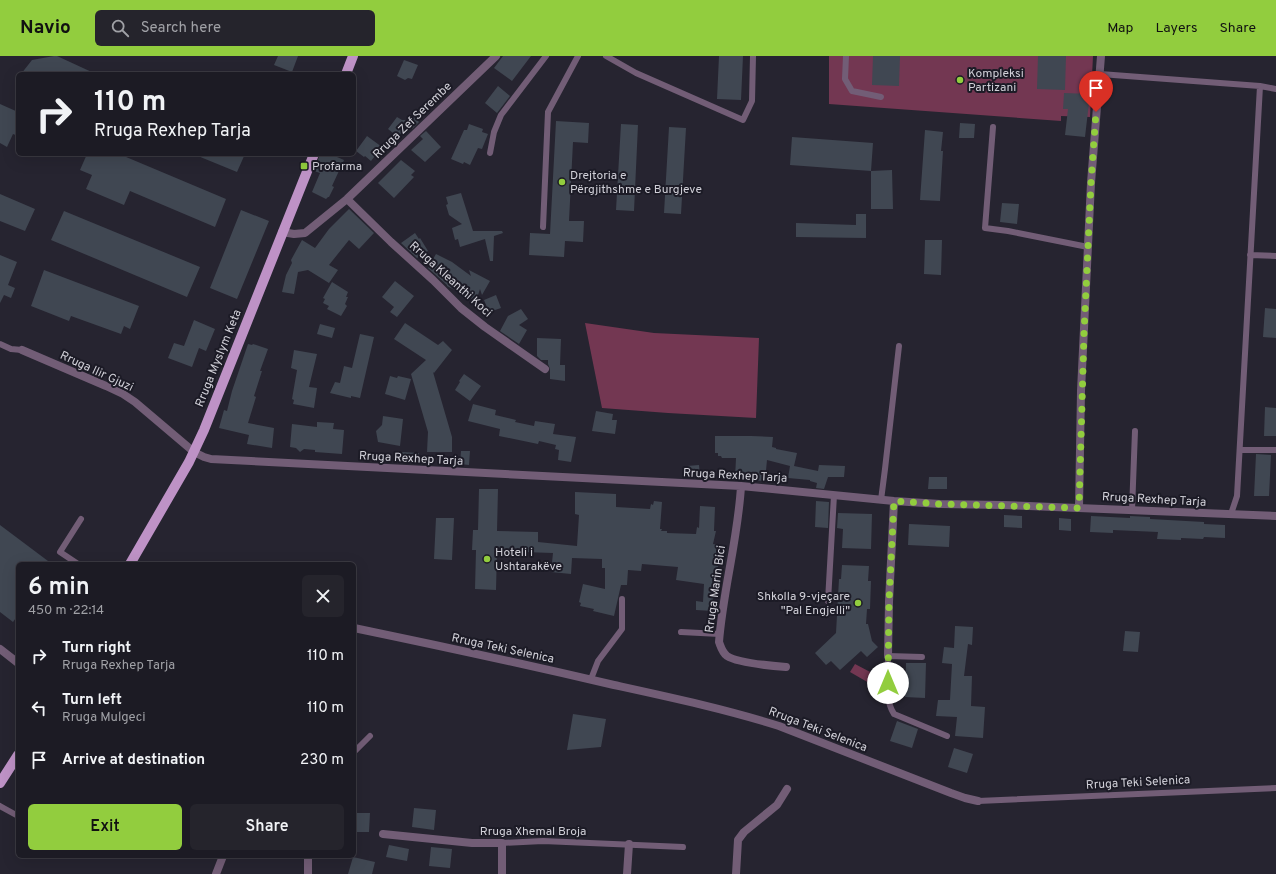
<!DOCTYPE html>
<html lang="en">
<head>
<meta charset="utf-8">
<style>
  :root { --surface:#1c1b24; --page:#25242c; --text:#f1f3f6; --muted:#a0a1a6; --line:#3a3941; --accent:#92cd3e }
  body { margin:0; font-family:Overpass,sans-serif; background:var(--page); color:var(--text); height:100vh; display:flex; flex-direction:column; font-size:15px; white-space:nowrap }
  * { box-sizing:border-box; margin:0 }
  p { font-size:13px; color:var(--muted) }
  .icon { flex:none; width:22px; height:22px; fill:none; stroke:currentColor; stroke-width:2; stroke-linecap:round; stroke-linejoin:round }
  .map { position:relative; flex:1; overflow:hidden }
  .details { position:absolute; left:16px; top:506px; width:340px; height:296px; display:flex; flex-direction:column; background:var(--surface); border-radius:6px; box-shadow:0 4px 16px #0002,0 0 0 1px var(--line) }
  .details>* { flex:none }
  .banner { position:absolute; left:16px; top:16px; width:340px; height:84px; border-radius:6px; box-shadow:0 4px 16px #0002,0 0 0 1px var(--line); background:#1c1b24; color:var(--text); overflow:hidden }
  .pin { position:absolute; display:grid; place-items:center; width:34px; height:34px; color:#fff; margin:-41px -17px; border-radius:50% 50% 50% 0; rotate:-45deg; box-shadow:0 0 4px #0007 }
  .pin .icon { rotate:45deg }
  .me { position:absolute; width:44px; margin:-22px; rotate:0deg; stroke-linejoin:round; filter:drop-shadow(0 0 3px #0008) }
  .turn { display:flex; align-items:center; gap:14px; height:84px; padding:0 12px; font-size:18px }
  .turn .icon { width:52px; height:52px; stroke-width:2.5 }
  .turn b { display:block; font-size:28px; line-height:34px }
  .round { display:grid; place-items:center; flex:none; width:42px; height:42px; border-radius:6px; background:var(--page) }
  .overview { display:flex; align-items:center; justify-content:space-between; height:68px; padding:0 12px }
  h1 { font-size:24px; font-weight:600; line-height:30px }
  .action { display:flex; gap:8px; margin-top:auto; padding:8px 12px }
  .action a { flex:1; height:46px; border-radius:6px; background:var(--accent); color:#111; font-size:16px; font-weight:600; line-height:46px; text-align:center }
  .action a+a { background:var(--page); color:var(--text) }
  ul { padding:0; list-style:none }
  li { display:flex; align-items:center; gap:12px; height:52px; padding:0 12px }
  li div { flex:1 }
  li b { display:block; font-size:15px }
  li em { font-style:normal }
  header { display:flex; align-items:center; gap:24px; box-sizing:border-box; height:56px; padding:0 20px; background:var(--accent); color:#111 }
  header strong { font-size:19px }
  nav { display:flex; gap:22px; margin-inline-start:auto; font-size:14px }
  .search { width:280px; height:36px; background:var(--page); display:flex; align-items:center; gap:10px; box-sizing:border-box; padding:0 14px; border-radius:6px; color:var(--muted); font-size:15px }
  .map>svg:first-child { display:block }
  .grass { fill:#733752 }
  .building { fill:#404752 }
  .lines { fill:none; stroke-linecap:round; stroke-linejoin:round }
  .service { stroke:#725d76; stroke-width:6 }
  .minor { stroke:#725d76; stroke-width:8 }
  .tertiary { stroke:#725d76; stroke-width:8 }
  .primary { stroke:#be92c6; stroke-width:10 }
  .route { stroke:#92cd3e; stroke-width:7; stroke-dasharray:0 12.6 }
  .poi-dot { fill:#92cd3e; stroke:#1c1b26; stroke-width:1.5 }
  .labels { text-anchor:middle; stroke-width:4; stroke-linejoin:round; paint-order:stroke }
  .poi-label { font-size:12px; fill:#d1d0d8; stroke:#1c1b26; text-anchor:start }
  .street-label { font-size:12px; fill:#d1d0d8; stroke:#1c1b26 }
</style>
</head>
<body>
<header>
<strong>Navio</strong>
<div class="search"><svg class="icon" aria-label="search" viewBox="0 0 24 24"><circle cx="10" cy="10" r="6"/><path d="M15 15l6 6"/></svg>Search here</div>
<nav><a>Map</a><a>Layers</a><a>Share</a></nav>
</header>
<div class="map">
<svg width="1276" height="818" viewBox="0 0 1276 818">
  <rect width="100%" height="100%" fill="#262430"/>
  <path class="grass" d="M829,0H1093L1090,61L1061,60V65L829,48Z
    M585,267L654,277L759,282L756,362L668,357L602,352Z
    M855,608L874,618L869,627L850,616Z"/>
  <path class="building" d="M54,0H57L96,18H21L32,4Z
    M278,0H298L292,16L274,9Z
    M503,0H531L512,25L494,12Z
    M719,0H743L741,44L717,43Z
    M873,0H900L899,30L872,29Z
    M1038,0H1066L1065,34L1037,33Z
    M404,4L418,9L412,23L408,22L405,24L397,20Z
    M498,30L510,40L497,57L485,47Z
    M1064,37L1090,38L1085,81L1065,79L1068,53H1063Z
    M0,48L18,56V80L13,78L7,91L0,87Z
    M397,61L402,64H405L408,67L414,61L419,66L412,73L408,70L398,81L388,73Z
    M556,65L589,67L588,87L573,86L569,165H584L583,186L565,185L564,201L529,199L530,177L550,178Z
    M960,67L975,68L974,82H959Z
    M469,68L483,73L482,76L488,78L482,93L478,92L470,109L464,106L463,108L451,103L464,74H467Z
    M621,68L638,69L634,155L616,154Z
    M669,71L686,72L681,158L664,157Z
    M925,74L943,76L941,95H943L940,145L920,144Z
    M426,75L441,91L425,106L411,94L423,83L420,80Z
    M367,80L382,91L371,105L365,100L364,101L356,95Z
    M792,81L873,87L871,115L790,109Z
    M87,98H119L226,143L215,171L130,135L124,149L86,133L92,119L80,114Z
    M193,98H245L237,116Z
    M320,98H330L344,104L332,130L334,131L329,141H328L326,143L312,136L320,117L314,115Z
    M401,104L415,115L411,119L414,121L394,142L378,127Z
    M892,114L893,153H871V115Z
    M461,137L473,175H502L503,177L494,180L493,205H490L485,183L460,191L458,183L455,184L452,172L462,168L449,159L446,149L448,148L446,141Z
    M0,138L35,153L25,175L0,165Z
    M1002,147L1019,148L1017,168L1000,166Z
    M349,153L374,177L359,193L349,184L329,209L338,214L329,227L308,214L298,216L294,238L282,236L286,219L292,207L291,204L302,184L315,192L329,173Z
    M241,154L269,165L237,243L210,232Z
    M64,155L200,211L187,241L51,184Z
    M856,158H866V182L796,181V167L856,169Z
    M415,177L419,183L420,182L428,195L417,202L401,187Z
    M925,184H942L941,219L924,218Z
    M436,198L452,206L471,220L469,214L490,225L482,239L480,233L476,245L447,230V229L428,212Z
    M0,199L17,206L8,229L15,232L11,242L4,239L0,247Z
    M44,214L139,250L130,273L124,270L121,278L71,260L69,265L31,250Z
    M395,225L414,240L397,261L390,256L394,251L382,241Z
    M332,226L348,236L346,241H348L345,248L347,250L341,260L327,253L329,250L323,247L325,243L323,242Z
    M496,239L501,252L489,256L484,244Z
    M1265,252L1276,253V282L1263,281Z
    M521,253L528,263L519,269L527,274L519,288L500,275L508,260Z
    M194,264L215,273L206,295L199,292L192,311L168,302L174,287L184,290Z
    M405,267L438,289L443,285L452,294L434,317L433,316L452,381V396H427L428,376L411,318L426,304L394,283Z
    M320,268L335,272L332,282L317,278Z
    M360,278L374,281L360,342L351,340V342L330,337L335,326L340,327L344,310L352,312Z
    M537,282L561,283L560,309H565V325L550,323V313L548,308V304H541L537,300Z
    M248,288L252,289L253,288L268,293L260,315H262L254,340L256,341L248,367L274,372L272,392L247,388L249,379L219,372L224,354L227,355L232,335Z
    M294,294L317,298L309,331L317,332L314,352L293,348L294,344L292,343L297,314L291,312Z
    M464,318L481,330L470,345L455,334L460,326L459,325Z
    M390,320L397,322L398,320L411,323L405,344L385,338Z
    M473,348L496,354L495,359L516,364L515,366L534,370L535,365L555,368L553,378L576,381L571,406L558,404L559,394L555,393L556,389L539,385L538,388L499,380L500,373L468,365Z
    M1265,351L1276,352V380H1264Z
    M596,355L613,358L612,364H617L615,378L592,375Z
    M383,360L403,363L400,390L378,386L376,375L382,369Z
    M317,366L334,367L333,373L344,374L342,398L315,396V394L304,393L300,396L296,392L290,391L292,368L317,371Z
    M715,380H751L773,381L772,391L776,392V393L797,397L794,410L818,415L819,409L845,410L844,421H828L824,433L816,432L817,427L810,425V424L788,422L790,410L767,404L765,425L735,423L736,402H722L721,400H718V397H715Z
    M461,395H470L469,409L460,408Z
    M402,396L419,397L418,408L401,406Z
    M1256,398L1271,399L1269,440H1254Z
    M699,409L700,421L687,420V410Z
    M929,421H947V433H928Z
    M479,433H498L497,475L538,476V486L577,490L579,459L575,458V436L616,438V451L650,453L651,448L653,449L654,445L662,446L660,473H662L661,475H667V477L696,478L697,471L699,472L700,450L715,451L714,475H716L713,488L723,490L720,506H719L712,535H714L712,555L696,554V545L703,546L704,528L676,524L678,511L642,508L641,515L628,514L627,529H621L614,560L593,555L594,553L580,550L581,547L579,546L583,528L605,533V512H602V503L572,502L571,518L551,516L553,497L497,495L496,534L475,533L476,494H472L473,474H478Z
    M816,445L829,446L828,472L815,471Z
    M838,457L872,458L871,493L842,492L843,473L837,472Z
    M1004,459L1022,460V472L1004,471Z
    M1091,460L1130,462V460L1150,461V463L1204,466V468L1225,469V482L1204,481L1203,483L1181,482V484L1157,483L1158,476L1113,474V477L1090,476Z
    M436,462H454L452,504L434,503Z
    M1059,462L1071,463V475L1059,474Z
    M909,468L950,470L949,491L908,489Z
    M0,469L52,508H18V559L13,566L0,556Z
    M842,509L869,510L868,525H871L870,553H867L866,568H868L872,585L878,591L867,601L861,595L840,614L831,605L826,609L815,597L836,577L839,523H841Z
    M955,570L973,571L972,589L968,588L964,620H972L971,650L985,651L983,682L955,680L957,661L936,660L938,644H950L952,608L942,607L944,591L954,592Z
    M1125,575L1140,576L1138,596L1123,595Z
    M906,607H926L925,642L905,641Z
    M573,658L606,663L601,691L567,694Z
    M897,665L918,673L912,692L890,685Z
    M954,692L973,698L967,717L948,711Z
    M414,752L436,754L434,774L412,771Z
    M354,757H370L369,776H354Z
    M389,789L409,793L407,805L386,801Z
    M431,791L452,793L450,812L429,810Z
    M353,801L375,806L372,818H348Z"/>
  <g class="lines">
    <path class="service" d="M606,0L636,17L743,64L752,45L753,0
      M846,0L845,23L852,35L881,41
      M1100,18L1260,30L1276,33
      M993,71L985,172L1008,175L1088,191
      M490,97L494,76L501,59L546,0
      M543,171L548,56L578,0
      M1250,199L1276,200
      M0,288L11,293L22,294
      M1240,394H1276
      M881,444L885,413L899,290
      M1132,454L1135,375
      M1231,458L1237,440L1260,30
      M78,508L60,496L81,463
      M828,545L834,439
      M681,576L720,578
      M922,601L888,600C888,618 884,643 894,658L947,680
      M591,623L598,605L622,573V543
      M354,696L370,680
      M978,745L1276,732
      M0,750L18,760
      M502,787L543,785L683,791"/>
    <path class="minor" d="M347,143L391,186L433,224L461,252L485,271L545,313
      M282,176L294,178L305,177L347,143L496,0
      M22,294L106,330L123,338L135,346L194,396L204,401L211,403L741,430L894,445L940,448L1003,449L1276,460
      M741,430C738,483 723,534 719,586C721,591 722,596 727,600C738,607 773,610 786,611
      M1079,452L1081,335L1091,127L1101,0
      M354,572C441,590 528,609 614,629C669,641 725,653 779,670L951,737L965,742L978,745
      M0,593L18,607
      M888,600L889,546L894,445
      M383,778L472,787H502V818
      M308,818V800
      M627,818L629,788
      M736,818L738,784L744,776L777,749L787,733"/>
    <path class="tertiary" d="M216,818L223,800"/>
    <path class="primary" d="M346,18L353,0
      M130,508L189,406L204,374L314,98
      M0,727L18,699"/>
  </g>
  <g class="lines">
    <path class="route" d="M888,627L889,546L894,445L940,448L1079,452L1084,277L1091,127L1096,56"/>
  </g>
  <g class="poi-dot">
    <circle cx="960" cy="24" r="4"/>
    <rect x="300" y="106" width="8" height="8" rx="2"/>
    <circle cx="562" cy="126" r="4"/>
    <circle cx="487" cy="503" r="4"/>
    <circle cx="858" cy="547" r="4"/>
  </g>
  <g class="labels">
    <g class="poi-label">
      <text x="968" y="21">Kompleksi<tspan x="968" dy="14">Partizani</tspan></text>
      <text x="312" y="114">Profarma</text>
      <text x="570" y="123">Drejtoria e<tspan x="570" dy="14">Përgjithshme e Burgjeve</tspan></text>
      <text x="495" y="500">Hoteli i<tspan x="495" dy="14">Ushtarakëve</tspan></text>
      <text x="850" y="544" text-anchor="end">Shkolla 9-vjeçare<tspan x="850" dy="14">"Pal Engjelli"</tspan></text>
    </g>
    <g class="street-label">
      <text transform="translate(412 64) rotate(-44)" y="4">Rruga Zef Serembe</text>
      <text transform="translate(451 223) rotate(42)" y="4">Rruga Kleanthi Koci</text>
      <text transform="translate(218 302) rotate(-68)" y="4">Rruga Myslym Keta</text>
      <text transform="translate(97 315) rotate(25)" y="4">Rruga Ilir Gjuzi</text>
      <text transform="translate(411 402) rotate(3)" y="4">Rruga Rexhep Tarja</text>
      <text transform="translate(735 419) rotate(3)" y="4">Rruga Rexhep Tarja</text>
      <text transform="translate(1154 443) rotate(3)" y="4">Rruga Rexhep Tarja</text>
      <text transform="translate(715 533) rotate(-82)" y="4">Rruga Marin Bici</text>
      <text transform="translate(503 592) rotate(12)" y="4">Rruga Teki Selenica</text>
      <text transform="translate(818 673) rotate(21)" y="4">Rruga Teki Selenica</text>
      <text transform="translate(1138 726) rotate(-3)" y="4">Rruga Teki Selenica</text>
      <text x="533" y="779">Rruga Xhemal Broja</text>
    </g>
  </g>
</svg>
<div class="pin" style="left:1096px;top:56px;background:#d93025"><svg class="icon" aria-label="arrive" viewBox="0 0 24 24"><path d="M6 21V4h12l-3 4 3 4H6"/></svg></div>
<svg class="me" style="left:888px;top:627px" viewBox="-20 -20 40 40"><circle r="19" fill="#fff"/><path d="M0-13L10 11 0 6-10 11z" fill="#92cd3e"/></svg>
<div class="banner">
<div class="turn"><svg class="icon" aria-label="right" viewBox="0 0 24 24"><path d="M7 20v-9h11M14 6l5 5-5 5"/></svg><div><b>110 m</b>Rruga Rexhep Tarja</div></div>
</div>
<section class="details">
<div class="overview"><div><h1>6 min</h1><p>450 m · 22:14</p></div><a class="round"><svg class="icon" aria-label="close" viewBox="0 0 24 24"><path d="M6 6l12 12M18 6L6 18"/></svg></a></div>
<ul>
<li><svg class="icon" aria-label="right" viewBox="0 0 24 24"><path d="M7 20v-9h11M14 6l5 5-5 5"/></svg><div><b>Turn right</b><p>Rruga Rexhep Tarja</p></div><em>110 m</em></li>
<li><svg class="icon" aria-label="left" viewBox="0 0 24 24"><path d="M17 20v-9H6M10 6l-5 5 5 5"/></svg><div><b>Turn left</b><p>Rruga Mulgeci</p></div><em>110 m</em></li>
<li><svg class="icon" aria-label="arrive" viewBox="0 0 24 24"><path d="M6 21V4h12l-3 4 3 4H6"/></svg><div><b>Arrive at destination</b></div><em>230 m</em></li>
</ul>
<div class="action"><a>Exit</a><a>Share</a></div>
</section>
</div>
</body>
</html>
